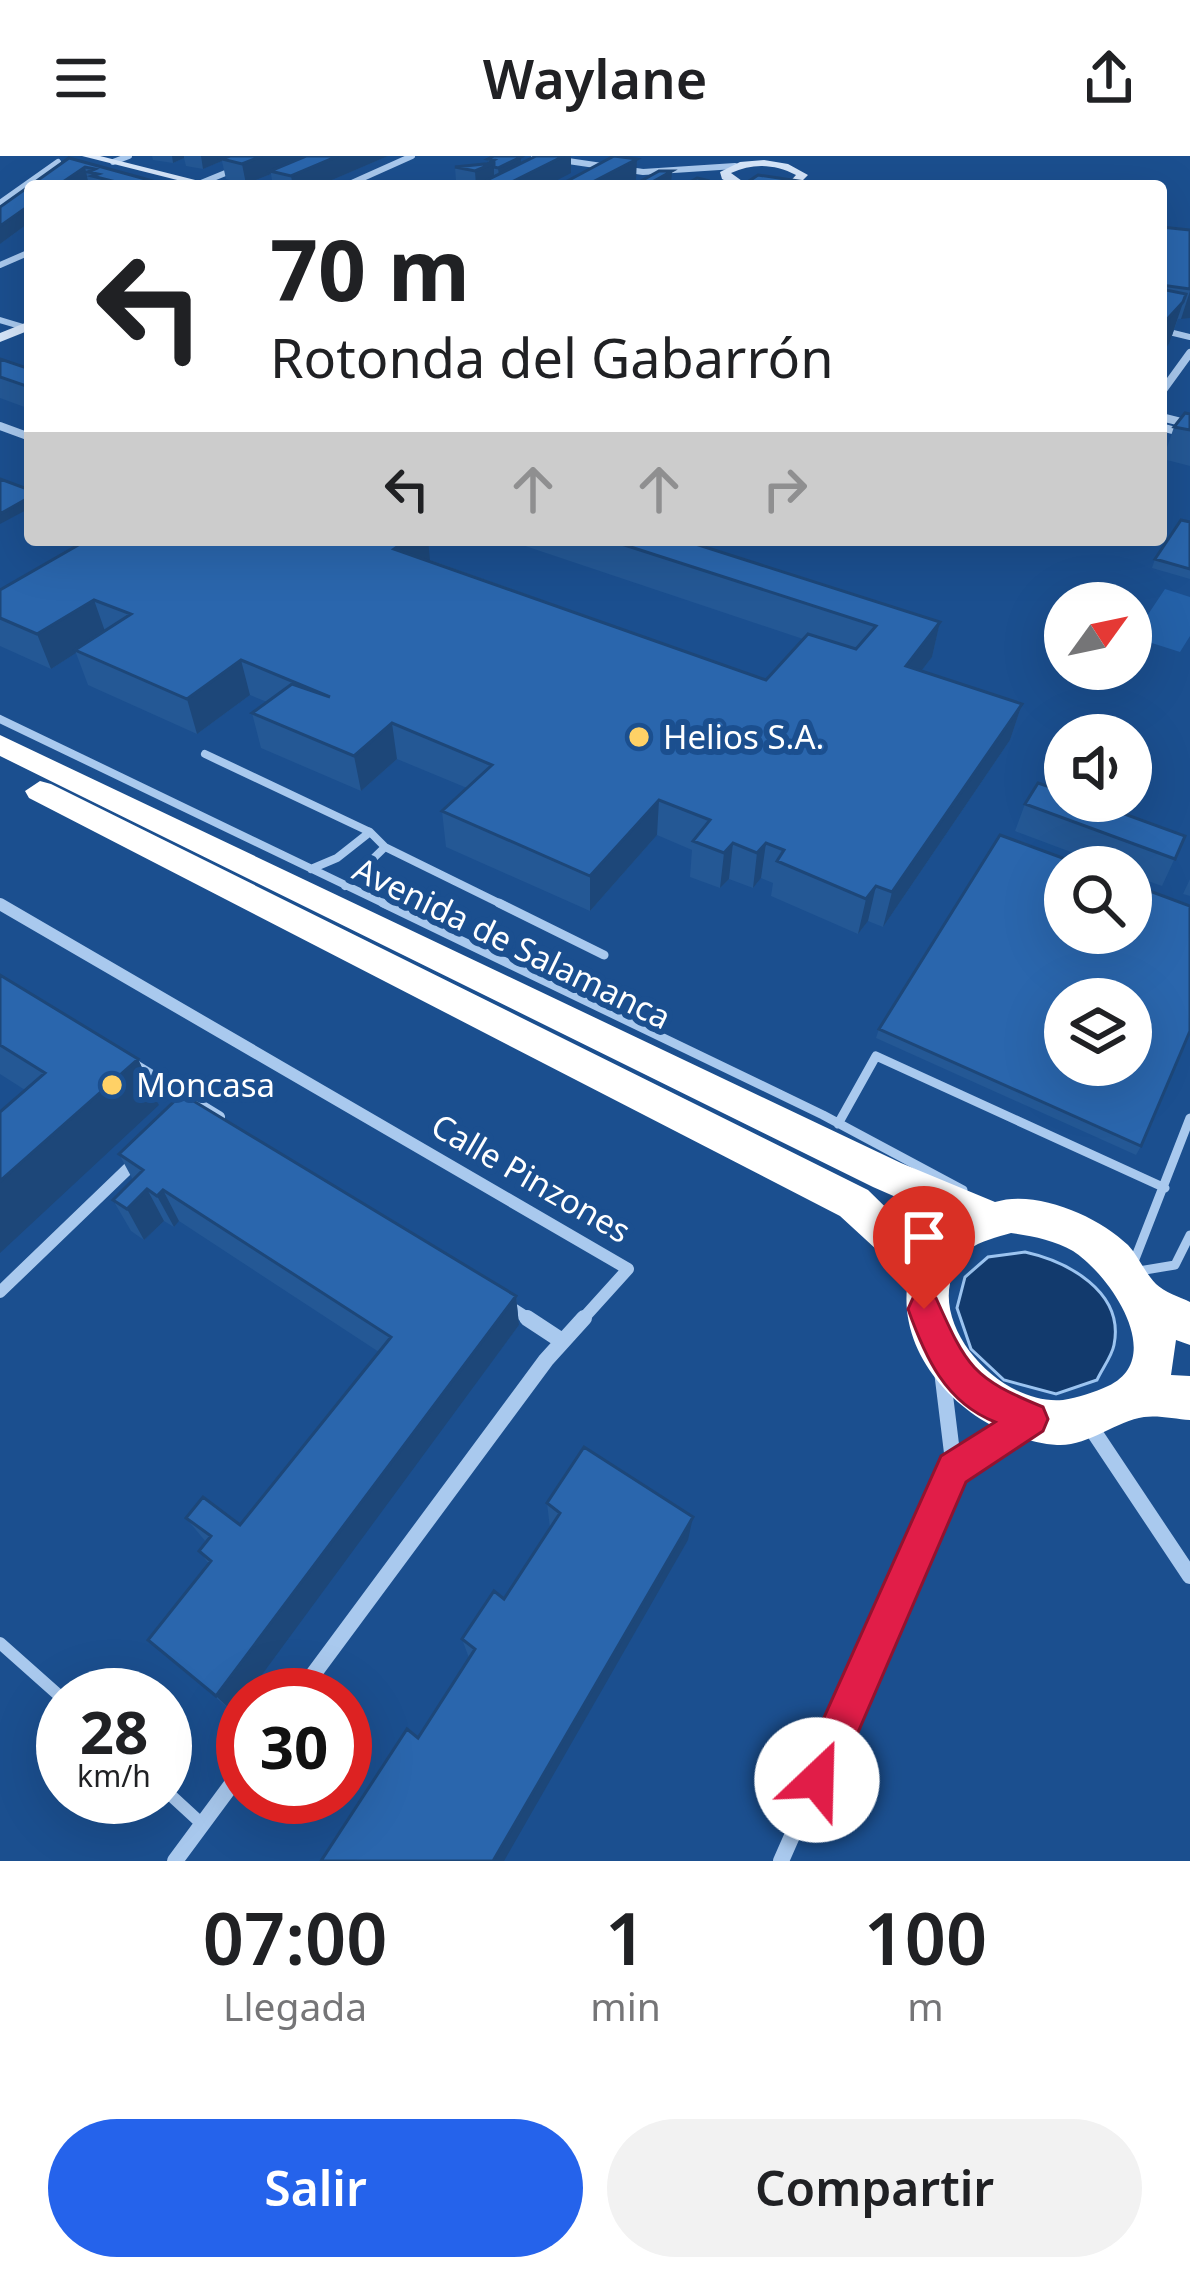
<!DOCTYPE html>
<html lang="es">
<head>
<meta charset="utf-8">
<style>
  :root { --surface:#fff; --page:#f2f2f2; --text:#202124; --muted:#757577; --accent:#2563eb }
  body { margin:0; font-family:"Noto Sans",sans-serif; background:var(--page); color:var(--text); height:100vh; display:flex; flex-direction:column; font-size:45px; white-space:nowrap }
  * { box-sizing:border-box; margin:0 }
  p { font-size:39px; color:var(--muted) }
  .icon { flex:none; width:66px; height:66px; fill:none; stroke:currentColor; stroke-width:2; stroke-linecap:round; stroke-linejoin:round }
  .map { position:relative; height:1705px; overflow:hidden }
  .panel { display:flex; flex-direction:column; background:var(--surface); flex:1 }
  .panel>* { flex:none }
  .top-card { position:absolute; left:24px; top:24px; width:1143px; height:366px; border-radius:12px; box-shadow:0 12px 48px #0002; background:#fff; color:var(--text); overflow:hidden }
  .needle { width:78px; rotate:57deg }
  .controls { position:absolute; left:1044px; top:426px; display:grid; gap:24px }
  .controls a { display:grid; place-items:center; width:108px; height:108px; border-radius:50%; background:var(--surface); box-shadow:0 12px 48px #0002; font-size:60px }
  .speed { position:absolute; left:36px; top:1512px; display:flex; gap:24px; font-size:60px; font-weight:700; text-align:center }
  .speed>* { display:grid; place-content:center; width:156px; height:156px; border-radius:50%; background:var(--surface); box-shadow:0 12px 48px #0002; line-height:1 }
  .speed small { font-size:30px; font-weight:400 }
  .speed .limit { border:18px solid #d22; background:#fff; color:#111 }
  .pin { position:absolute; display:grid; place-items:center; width:102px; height:102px; color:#fff; margin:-123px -51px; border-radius:50% 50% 50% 0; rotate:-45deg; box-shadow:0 0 12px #0007 }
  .pin .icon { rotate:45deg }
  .me { position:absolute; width:132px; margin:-66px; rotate:24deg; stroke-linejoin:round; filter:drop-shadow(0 0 9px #0008) }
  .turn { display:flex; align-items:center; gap:42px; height:252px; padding:0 48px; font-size:54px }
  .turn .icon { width:156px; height:156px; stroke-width:2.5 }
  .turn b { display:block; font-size:84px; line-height:102px }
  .lanes { display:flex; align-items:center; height:114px; padding:0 48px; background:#0003; justify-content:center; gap:60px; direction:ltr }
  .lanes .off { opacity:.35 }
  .eta { display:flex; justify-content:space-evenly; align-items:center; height:204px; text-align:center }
  .eta b { font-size:72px; font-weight:600; line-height:84px }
  .primary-button { display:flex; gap:24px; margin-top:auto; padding:24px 48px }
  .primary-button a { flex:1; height:138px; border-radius:72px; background:var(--accent); color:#fff; font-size:48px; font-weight:600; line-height:138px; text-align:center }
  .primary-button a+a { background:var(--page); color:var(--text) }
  header { display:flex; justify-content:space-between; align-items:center; height:156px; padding:0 48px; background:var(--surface); font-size:54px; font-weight:600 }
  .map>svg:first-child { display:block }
  .green { fill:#2461a8 }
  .water { fill:#123a6d; stroke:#9cc4f0; stroke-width:3 }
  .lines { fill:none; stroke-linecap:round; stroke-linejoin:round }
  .lane-far2 { stroke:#a9c9ee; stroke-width:8 }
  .lane-far1 { stroke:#a9c9ee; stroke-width:9 }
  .lane { stroke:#a9c9ee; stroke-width:12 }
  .street-far4 { stroke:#a9c9ee; stroke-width:6 }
  .street-far3 { stroke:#a9c9ee; stroke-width:8 }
  .street-far2 { stroke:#a9c9ee; stroke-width:10 }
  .street-far1 { stroke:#a9c9ee; stroke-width:12 }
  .street { stroke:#a9c9ee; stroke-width:16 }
  .secondary { fill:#d6e6fa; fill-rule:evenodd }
  .highway { fill:#fff; fill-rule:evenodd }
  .wall { fill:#245895 }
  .shaded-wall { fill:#1d4779 }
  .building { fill:#2a66ad; stroke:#1d4779; stroke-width:3; fill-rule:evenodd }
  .route { fill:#e11d48; stroke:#92132f; stroke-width:3 }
  .poi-dot { fill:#ffd166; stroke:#1b4f8f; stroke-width:4.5 }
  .labels { text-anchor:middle; stroke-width:12; stroke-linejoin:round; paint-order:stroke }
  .poi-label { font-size:33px; fill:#fff; stroke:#1b4f8f; text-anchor:start }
  .street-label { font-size:33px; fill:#fff; stroke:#1b4f8f }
</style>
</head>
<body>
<header><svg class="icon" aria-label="menu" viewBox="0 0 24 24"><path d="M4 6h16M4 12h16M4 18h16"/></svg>Waylane<svg class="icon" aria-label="share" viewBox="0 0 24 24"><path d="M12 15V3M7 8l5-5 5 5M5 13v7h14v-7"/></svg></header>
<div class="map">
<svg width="1190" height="1705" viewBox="0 0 1190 1705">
  <rect width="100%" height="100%" fill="#1b4f8f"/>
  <path class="green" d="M1165,433L1190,441V480L1180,496L1133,481Z"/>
  <path class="water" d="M1025,1096C1066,1105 1125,1135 1114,1189C1112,1200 1102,1213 1097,1224L1056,1238L1004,1224L971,1193L957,1152L965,1121L988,1101Z"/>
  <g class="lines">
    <path class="lane-far2" d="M0,563L389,750
      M205,598L370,676L385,691L505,750
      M311,713L337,702L370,676
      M345,730L385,691"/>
    <path class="lane-far1" d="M383,747L823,959L963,1034
      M499,747L604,799
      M838,968L876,900L1165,1032
      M1133,1108L1190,962
      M1139,1115L1175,1109L1190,1079"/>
    <path class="lane" d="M0,1487L63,1543
      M165,1634L202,1668"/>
    <path class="street-far4" d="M534,0L643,16L735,10
      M113,6L129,0
      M201,27L267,0
      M345,30L412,0
      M0,47L58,6
      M0,109L30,96
      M0,164L30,173
      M1161,174L1190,181"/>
    <path class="street-far3" d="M1161,237L1190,197
      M1161,261L1190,268
      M0,270L30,281
      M1161,271L1190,279"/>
    <path class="street-far2" d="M0,748L4,750"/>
    <path class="street-far1" d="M0,748L628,1113L581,1165
      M129,906L219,961
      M0,1136L136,1005
      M507,1149L532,1165"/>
    <path class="street" d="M527,1162L562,1185
      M1088,1267L1190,1420
      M954,1313L1018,1271
      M298,1539L546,1204L584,1162
      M175,1705L243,1613
      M781,1705L954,1313L942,1215"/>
    <path class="secondary" d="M82,0H100L219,30H201Z
      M764,4L788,8L808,19L797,30H786L796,19C774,8 753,7 731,17L749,30H735L722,23L720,16L740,6Z
      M30,165V174L0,186V177Z"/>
    <path class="highway" d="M0,579L901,1007L995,1046C1036,1033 1098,1060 1128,1089C1139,1101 1145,1117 1156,1128C1164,1136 1180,1141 1190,1146V1189L1176,1184L1171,1219L1190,1220V1264C1176,1263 1158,1259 1144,1261C1116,1265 1087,1291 1057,1289C981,1284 899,1213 907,1132L877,1094L840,1060L29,642L25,635L40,625L51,628L868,1034L923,1088L946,1063L873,1031L0,600ZM1011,1077C1032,1080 1054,1084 1073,1095C1109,1118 1168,1202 1108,1230C1095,1236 1077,1242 1063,1244C995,1251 909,1151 969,1094C979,1085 998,1081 1011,1077Z"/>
  </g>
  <path class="wall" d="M152,0H388L318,30H273L271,18L246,28L226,23L222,5L203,13L186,10L184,2L173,7L153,4Z
    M521,1V8L571,17L476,29L456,25L455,11L488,7V3Z
    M69,2L149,24L150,30H91V25H88L81,30H30V66L0,88V51Z
    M1161,71L1190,74V162L1178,163L1169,188L1161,197Z
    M0,203L30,213V253L0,242Z
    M1190,258V310L1163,303L1174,271Z
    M1190,366V423L1152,412L1155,403Z
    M507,384H683L940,466L932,501L921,515L1022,548L1010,584L883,771L868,765L858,778L771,740L773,727L761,722L753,732L729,723L720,732L690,721L692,694L657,679L590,755L446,691L442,655L467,632L397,603L361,635L261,592L252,557L267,546L250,539L197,578L88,529L76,497L51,513L0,490V434L430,404L766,524L803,483Z
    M1025,648L1185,680L1162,730L1131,719V711H1111L1015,675Z
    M1190,723V740L1183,738Z
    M0,819L138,903L159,949L25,934L0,918Z
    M879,873L1141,990L1136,999L876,882Z
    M119,998L516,1140L519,1169L243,1539V1545L234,1557L148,1484L209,1408L199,1395L206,1386L186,1362L240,1369L379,1196L179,1065L174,1071L164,1065L144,1084L131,1075L113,1044L133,1024Z
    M547,1347L688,1384L469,1502L462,1483L504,1443L550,1372Z"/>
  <path class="shaded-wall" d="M172,0H184V2L173,7Z
    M201,0H235L222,3V5L203,13Z
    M262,0H316L270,15L271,18L246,28L242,8Z
    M338,0H388L318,30H293L291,20Z
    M564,0H571V17L546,30H504Z
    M521,1V8L499,19L498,12Z
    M637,3L636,24L624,30H585Z
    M494,7V21L476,30L475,15Z
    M85,11L88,25L81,30H57Z
    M672,15L671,29L669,30H645Z
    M30,49V66L0,88V70Z
    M1190,135V162L1181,163Z
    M1186,138L1169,188L1161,197V170Z
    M30,341V352L0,368V358Z
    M407,384H428L430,404L399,427L394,393Z
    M94,444L106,478L75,494L76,497L51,513L37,478Z
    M940,466L932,501L898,545L906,510Z
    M241,504L250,539L197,578L187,543Z
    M1022,548L1010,584L883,771L892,736Z
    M392,567L397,603L361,635L354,600Z
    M659,644L657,679L590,755V720Z
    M733,687L729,723L720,732L724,697Z
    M766,687L761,722L753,732L757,697Z
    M876,730L868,765L858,778L866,743Z
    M138,903L159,949L0,1097V1025Z
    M147,1033L164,1065L144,1084L127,1053Z
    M163,1034L179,1065L174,1071L157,1040Z
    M516,1140L519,1169L247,1539H243V1545L234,1557L216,1540Z
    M693,1361L688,1384L504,1705H493Z"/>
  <path class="building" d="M230,0H262L242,8L222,3Z
    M306,0H338L291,20L270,15Z
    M494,0H517L521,1L498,12L494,11V7L487,8L494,4L488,3Z
    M536,0H564L504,30H475Z
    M614,0L637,3L585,30H558Z
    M69,2L149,24L132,30L92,20L98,18L88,16L95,13L85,11L57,30H30V49L0,70V51Z
    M494,7L475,15L455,11Z
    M659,15H672L645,30H632Z
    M758,19L832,30H756L760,26L749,25Z
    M697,22L706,24L695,30H683Z
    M1161,71L1190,74V133L1161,129Z
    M1161,133L1186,138L1183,146L1161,170Z
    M0,203L30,213V228L26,230L0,221Z
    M1185,257L1190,258V274L1174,271Z
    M0,323L30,334V341L0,358Z
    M1181,364L1190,366V413L1155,403Z
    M87,384H407L394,393L766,524L808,478L856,493L876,470L609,384H683L940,466L906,510L1022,548L892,736L876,730L866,743L777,705L784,694L766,687L757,697L733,687L724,697L693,685L710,664L659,644L590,720L442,655L492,609L392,567L354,600L252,557L292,528L330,541L241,504L187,543L75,494L131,458L94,444L37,478L0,462V434Z
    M1038,627L1065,636V645H1089L1185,680L1175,703L1025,648Z
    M1000,679L1087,711H1065V777H1131V728L1190,750V875L1141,990L879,873ZM1065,843H1131V909H1065Z
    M0,819L138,903L0,1025V956L45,917L0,889Z
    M182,938L516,1140L216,1540L148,1484L211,1405L199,1395L211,1380L186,1362L203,1341L240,1369L391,1181L163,1034L157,1040L147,1033L127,1053L113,1044L143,1014L119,998Z
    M584,1291L693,1361L493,1705H321L407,1573L418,1582L475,1493L462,1483L494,1435L504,1443L560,1357L547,1347Z"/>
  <path class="route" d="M924,1137L936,1142C967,1211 972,1222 1043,1251L1048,1263L1043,1275L966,1326L831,1639L817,1645L802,1639L796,1624L941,1300L995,1266C945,1246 925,1201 908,1153L913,1142Z"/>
  <g class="poi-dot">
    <circle cx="639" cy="581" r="12"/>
    <circle cx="112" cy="929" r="12"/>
  </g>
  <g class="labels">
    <g class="poi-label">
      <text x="663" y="593">Helios S.A.</text>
      <text x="136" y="941">Moncasa</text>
    </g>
    <g class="street-label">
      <text transform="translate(512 787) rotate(26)" y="12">Avenida de Salamanca</text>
      <text transform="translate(531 1022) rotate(30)" y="12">Calle Pinzones</text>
    </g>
  </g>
</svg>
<div class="controls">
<a><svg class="needle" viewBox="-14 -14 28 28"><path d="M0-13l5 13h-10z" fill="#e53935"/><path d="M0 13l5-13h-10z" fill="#757577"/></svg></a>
<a><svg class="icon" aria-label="sound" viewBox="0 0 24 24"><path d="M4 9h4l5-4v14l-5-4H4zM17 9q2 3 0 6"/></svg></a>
<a><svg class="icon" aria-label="search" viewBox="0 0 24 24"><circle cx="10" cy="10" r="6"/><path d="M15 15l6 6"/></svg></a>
<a><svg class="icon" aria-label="layers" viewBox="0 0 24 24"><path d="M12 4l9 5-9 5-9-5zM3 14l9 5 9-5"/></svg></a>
</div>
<div class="speed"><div>28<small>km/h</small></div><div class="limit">30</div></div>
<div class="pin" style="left:924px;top:1153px;background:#d93025"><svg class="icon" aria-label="arrive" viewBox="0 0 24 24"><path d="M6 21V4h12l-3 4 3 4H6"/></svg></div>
<svg class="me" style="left:817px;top:1624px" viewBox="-20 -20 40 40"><circle r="19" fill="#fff"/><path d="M0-13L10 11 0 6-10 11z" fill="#e11d48"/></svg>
<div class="top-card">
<div class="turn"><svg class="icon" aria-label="left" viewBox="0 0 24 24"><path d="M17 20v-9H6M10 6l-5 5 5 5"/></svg><div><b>70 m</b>Rotonda del Gabarrón</div></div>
<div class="lanes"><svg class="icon" aria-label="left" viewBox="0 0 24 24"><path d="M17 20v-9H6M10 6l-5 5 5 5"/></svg><svg class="icon off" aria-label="ahead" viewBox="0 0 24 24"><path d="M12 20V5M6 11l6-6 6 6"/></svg><svg class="icon off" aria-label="ahead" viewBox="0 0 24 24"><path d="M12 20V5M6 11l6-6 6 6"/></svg><svg class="icon off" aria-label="right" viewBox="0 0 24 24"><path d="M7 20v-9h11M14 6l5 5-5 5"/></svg></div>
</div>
</div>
<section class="panel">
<div class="eta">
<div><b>07:00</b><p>Llegada</p></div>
<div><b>1</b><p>min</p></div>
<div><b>100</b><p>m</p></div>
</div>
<div class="primary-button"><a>Salir</a><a>Compartir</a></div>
</section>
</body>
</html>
